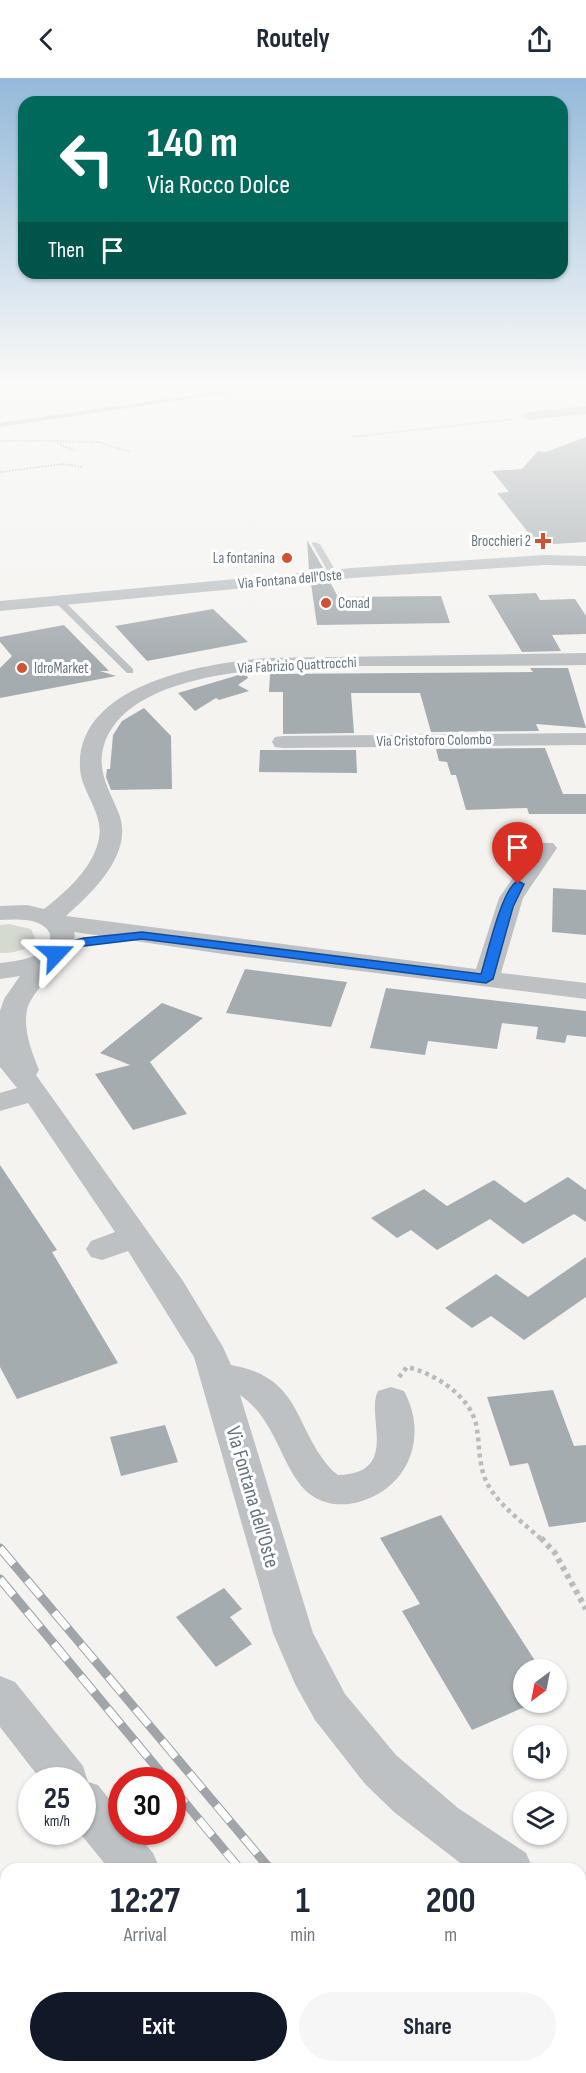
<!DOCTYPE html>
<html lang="en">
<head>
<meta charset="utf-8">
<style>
  :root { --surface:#fff; --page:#f6f6f7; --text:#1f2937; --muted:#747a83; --accent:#111827 }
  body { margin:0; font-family:"Sofia Sans Condensed",sans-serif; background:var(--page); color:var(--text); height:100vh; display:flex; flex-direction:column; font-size:22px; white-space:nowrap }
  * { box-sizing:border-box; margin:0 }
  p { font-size:20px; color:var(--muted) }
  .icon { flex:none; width:33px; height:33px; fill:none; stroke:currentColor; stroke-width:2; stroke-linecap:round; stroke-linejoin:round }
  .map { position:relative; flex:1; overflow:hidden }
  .panel { position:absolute; left:0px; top:1785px; width:586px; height:210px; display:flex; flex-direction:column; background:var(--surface); border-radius:18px 18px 0 0; box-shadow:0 2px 4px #0004 }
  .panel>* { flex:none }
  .guide { position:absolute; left:18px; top:18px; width:550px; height:183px; border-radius:18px; box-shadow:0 2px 4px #0004; background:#00695c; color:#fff; overflow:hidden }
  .needle { width:39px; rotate:212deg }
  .tools { position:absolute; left:513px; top:1581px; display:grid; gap:12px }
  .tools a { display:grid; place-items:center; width:54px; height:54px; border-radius:50%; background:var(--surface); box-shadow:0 2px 4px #0004; font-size:30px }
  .speed { position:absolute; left:18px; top:1689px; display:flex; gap:12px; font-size:30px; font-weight:700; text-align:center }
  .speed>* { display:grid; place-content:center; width:78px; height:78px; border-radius:50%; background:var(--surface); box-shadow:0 2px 4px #0004; line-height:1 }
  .speed small { font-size:15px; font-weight:400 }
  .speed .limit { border:9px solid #d22; background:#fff; color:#111 }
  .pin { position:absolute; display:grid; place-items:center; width:51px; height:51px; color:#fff; margin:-62px -26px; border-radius:50% 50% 50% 0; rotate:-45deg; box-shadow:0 0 6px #0007 }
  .pin .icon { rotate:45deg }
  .me { position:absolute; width:66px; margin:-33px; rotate:67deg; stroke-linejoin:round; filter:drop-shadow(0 0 4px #0008) }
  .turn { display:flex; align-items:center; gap:21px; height:126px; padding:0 30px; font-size:27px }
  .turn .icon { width:78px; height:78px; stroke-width:2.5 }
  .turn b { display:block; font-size:42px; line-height:51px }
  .then { display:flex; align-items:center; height:57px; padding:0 30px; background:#0003; gap:12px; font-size:22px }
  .eta { display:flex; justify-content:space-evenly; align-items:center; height:102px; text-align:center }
  .eta b { font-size:36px; font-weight:700; line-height:42px }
  .action { display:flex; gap:12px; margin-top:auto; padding:12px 30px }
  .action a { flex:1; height:69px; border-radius:36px; background:var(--accent); color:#fff; font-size:24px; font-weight:700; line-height:69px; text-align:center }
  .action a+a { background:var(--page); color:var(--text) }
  header { display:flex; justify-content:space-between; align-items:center; height:78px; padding:0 30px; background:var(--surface); font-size:27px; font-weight:700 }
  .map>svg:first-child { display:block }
  .green { fill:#d5dad1 }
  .building { fill:#a5acb0 }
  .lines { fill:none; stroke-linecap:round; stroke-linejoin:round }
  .path-far2 { stroke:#b9bbbd; stroke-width:2; stroke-dasharray:1.5 1.5; stroke-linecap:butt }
  .path-far1 { stroke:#b9bbbd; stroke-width:4.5; stroke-dasharray:4 4; stroke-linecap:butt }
  .path { stroke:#b9bbbd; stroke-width:6; stroke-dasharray:4.5 4.5; stroke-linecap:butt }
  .lane { fill:#bdc1c4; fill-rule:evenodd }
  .street { fill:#bdc1c4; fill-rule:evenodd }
  .rail-casing { stroke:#9fa5a9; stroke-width:9 }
  .rail { stroke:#fff; stroke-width:7; stroke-dasharray:21; stroke-linecap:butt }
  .route { fill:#1a73e8; stroke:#114b97; stroke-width:1.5 }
  .poi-dot { fill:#d25131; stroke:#fff; stroke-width:2 }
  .labels { text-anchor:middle; stroke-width:6; stroke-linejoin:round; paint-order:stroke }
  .far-poi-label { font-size:15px; fill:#65747e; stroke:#fff; text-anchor:end }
  .far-street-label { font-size:15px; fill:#65747e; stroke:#fff }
  .near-street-label { font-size:21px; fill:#65747e; stroke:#fff }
</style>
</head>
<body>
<header><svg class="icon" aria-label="back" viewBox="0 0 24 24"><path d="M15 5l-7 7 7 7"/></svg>Routely<svg class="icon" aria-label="share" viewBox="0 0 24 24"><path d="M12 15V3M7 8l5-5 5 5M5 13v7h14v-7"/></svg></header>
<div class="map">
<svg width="586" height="1995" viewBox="0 0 586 1995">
  <rect width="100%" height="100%" fill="#f4f3f0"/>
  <path class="green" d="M9,846L31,851L35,860C28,873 14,875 0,875V847Z"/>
  <path class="building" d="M586,359V464L538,467L497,415L509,414L492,393L522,391L538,373L546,374Z
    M307,462L323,490L309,492Z
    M330,504L338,519L441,518L450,545L317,547L311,506Z
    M536,515L540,522L575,521L586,538V556L552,557L561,573L522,574L488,517Z
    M213,531L248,564L147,583L115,548Z
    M64,547L109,593H100L116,598L0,620V590L12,578L0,564V559Z
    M530,590H568L586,650L536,646L539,653L431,654L420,615H351L354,655L283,656V614H269L270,596L533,594Z
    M242,596H246L248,600L238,607L249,613L219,622L216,620L195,633L178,615Z
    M144,630L171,658L172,711L111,712L106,699L107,691H110L113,657L122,643Z
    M545,670L563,716H586V736H529L527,730L466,732L456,697H451L447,684L439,683L436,671Z
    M260,672H356L357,695L259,694Z
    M553,810L586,812V857L552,854Z
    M245,891L347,904L331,949L226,935Z
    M386,910L586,933V959L567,957L565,965L536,961L538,949L502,945L497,971L428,963L425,977L370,970Z
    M162,925L203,940L150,984L187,1036L133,1052L95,996L130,987L100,975Z
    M0,1087L57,1172L52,1174L118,1285L17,1321L0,1289Z
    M568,1099L586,1112V1144L574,1136L523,1166L490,1141L437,1172L411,1152L397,1160L371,1140L424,1111L447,1128L494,1102L525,1125Z
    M586,1179V1219L524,1262L491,1238L472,1250L445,1230L496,1196L528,1219Z
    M553,1312L574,1368L586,1367V1444L549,1449L528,1385L510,1388L487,1319Z
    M165,1347L178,1384L121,1398L110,1359Z
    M441,1437L541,1592H524V1624H536L472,1652L402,1533L420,1526L380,1460Z
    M224,1510L242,1531L230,1539L252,1566L216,1589L176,1539Z"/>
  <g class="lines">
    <path class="path-far2" d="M352,359L513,341
      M0,363H47
      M45,363L98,364L131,374
      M57,365L75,373
      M0,394L63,386L82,389"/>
    <path class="path-far1" d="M399,1299L407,1289C434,1295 469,1317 476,1346C480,1366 478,1387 487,1405C499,1428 524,1445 542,1462"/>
    <path class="path" d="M541,1460L555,1475L586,1531"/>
    <path class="lane" d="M227,312L229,315L0,349V345Z
      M313,464L320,466L338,497L337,499L330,497L312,466Z
      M55,520H61L133,591V595H127L55,524Z"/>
    <path class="street" d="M586,328V336L528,342L521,338L528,334Z
      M544,477L586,478V488L544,487L352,500L0,533V523L352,490Z
      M586,575V587C527,588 468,588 409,588C335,589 133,577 104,667C96,694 110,712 119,736C134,775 93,814 66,838L476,891L499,820L537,765H553L557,770L523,820L501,895L586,905V921L230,877L74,854C81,872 32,909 27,932C23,953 32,974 39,992L36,997L183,1203L223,1269L231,1287C304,1300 293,1351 333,1393L338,1397C401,1396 365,1337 378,1313L391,1309L404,1313C428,1357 410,1408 362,1423C346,1428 329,1428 314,1419C283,1401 279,1343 240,1317L313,1555L345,1616L396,1677L458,1730L526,1775L533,1791H470L459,1784L394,1734L365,1706L315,1642L295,1606L273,1555L194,1279L128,1173L102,1182L91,1179L86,1171L91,1163L115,1154L28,1025L0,1033V1015L17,1010L0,989V933L4,921L20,898L0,901V885C14,883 52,880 50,858C50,852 43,847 38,845C27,840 12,842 0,842V828L27,827L44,831C66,814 94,789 99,760C104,735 81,714 80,690C76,605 207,585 268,580Z
      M586,655V667L283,670L275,669L272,664L275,659L283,658Z
      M0,1598L15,1604L83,1688L88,1704L98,1707L122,1737V1754H135L153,1775L160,1791H109L79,1754H82V1702H41L0,1649Z
      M580,1820L586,1822V1871L580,1869Z
      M268,1989H320L322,1995H270Z"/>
    <g class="rail-casing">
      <path id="rail" d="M0,1470L270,1791
        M0,1501L167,1702
        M172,1709L240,1791
        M404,1989L409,1995
        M437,1989L442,1995"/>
    </g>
    <use href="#rail" class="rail"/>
  </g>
  <linearGradient id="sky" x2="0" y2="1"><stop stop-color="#94b9da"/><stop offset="0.52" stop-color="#fafaf8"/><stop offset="1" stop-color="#fafaf8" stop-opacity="0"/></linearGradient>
  <rect width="586" height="587" fill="url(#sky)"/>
  <path class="route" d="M518,803L524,806L513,829L493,901L486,905L142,861L84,868L66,872L56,879L50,876L57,867L84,860L142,854L481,896C487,878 502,809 518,803Z"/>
  <g class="poi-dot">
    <path d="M540 454h6v6h6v6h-6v6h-6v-6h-6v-6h6z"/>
    <circle cx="287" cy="480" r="6"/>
    <circle cx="326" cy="525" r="6"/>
    <circle cx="22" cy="590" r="6"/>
  </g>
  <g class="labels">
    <g class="far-poi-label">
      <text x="531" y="468">Brocchieri 2</text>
      <text x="275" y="485">La fontanina</text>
      <text x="338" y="530" text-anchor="start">Conad</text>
      <text x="34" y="595" text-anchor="start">IdroMarket</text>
    </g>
    <g class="far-street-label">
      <text transform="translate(290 501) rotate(-5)" y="5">Via Fontana dell'Oste</text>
      <text transform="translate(297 587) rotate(-3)" y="5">Via Fabrizio Quattrocchi</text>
      <text transform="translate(434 662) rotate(-1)" y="5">Via Cristoforo Colombo</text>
    </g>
    <g class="near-street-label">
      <text transform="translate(253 1419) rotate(74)" y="7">Via Fontana dell'Oste</text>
    </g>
  </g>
</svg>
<div class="tools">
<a><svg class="needle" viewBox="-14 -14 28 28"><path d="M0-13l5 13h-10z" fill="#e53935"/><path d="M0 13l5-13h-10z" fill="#747a83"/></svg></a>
<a><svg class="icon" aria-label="sound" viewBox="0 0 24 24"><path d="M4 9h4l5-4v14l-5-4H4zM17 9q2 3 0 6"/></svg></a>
<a><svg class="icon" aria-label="layers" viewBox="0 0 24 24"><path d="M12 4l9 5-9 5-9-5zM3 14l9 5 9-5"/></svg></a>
</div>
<div class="speed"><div>25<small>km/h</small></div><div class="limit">30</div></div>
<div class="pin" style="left:518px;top:806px;background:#d93025"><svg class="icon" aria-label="arrive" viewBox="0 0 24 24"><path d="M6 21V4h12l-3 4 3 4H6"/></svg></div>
<svg class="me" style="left:56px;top:876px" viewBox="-20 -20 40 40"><path d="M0-17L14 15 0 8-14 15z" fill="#1a73e8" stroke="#fff" stroke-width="4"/></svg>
<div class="guide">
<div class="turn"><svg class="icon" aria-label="left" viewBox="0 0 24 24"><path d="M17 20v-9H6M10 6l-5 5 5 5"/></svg><div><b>140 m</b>Via Rocco Dolce</div></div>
<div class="then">Then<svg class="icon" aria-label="arrive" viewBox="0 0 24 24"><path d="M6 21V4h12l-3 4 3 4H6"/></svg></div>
</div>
<section class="panel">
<div class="eta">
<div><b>12:27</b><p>Arrival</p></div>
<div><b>1</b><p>min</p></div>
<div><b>200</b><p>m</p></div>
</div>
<div class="action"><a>Exit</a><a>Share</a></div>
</section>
</div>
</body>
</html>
